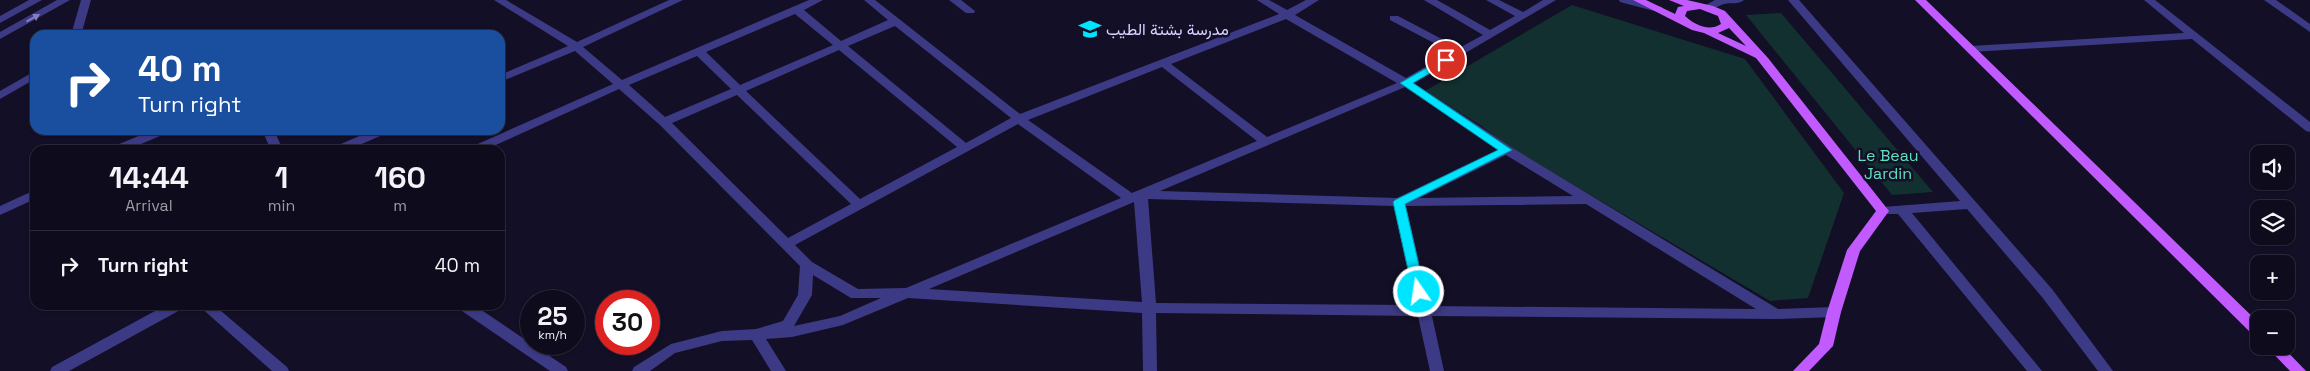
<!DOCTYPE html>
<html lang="en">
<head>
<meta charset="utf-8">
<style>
  :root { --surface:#0e0b1c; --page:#171425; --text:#f1f3f6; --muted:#9b9ba3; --line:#2e2b3b }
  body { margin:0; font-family:"Space Grotesk",Vazirmatn,sans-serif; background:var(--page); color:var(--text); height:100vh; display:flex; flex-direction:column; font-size:19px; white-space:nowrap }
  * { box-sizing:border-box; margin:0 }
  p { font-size:16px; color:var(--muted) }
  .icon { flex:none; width:28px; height:28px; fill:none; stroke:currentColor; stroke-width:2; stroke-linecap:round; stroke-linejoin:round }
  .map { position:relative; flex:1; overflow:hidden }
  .panel { position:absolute; left:30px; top:145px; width:475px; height:165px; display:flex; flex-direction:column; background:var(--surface); border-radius:15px; box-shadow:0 1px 4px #0004,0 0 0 1px var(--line) }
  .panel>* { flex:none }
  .hud { position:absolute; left:30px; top:30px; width:475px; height:105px; border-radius:15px; box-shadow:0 1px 4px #0004,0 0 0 1px var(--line); background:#1a4fa0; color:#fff; overflow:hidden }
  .tools { position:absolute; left:2250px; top:145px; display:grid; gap:10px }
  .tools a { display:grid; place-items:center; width:45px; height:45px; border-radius:10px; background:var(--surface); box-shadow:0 1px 4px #0004,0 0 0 1px var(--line); font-size:25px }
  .speed { position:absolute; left:520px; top:290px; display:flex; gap:10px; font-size:25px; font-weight:700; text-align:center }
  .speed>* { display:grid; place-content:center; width:65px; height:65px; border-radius:50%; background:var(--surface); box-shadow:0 1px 4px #0004,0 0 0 1px var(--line); line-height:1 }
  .speed small { font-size:12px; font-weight:400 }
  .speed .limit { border:8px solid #d22; background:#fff; color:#111 }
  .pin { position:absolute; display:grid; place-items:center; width:42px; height:42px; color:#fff; margin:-21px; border:2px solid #fff; border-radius:50%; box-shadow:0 1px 5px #0007 }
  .me { position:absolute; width:55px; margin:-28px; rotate:347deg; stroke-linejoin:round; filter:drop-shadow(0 0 4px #0008) }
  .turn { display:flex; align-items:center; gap:18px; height:105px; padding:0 25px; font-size:22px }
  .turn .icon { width:65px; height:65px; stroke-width:2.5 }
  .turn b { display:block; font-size:35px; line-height:42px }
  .eta { display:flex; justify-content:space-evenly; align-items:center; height:85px; text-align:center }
  .eta b { font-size:30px; font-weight:700; line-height:35px }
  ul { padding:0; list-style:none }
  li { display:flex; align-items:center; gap:15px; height:70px; padding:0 25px; border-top:1px solid var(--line) }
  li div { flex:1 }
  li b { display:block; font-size:19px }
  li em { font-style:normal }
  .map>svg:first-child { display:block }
  .green { fill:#12302f }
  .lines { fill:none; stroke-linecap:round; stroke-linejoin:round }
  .minor { fill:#3d3a85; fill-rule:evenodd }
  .major { fill:#c25bff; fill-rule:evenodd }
  .oneway { fill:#837fbc }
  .route { fill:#00e5ff; stroke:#0095a6 }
  .labels { text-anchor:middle; stroke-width:5; stroke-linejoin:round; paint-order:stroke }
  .poi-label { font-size:16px; fill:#d9d4ff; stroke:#130f26; text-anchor:start }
  .park-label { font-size:16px; fill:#5fe0c0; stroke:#130f26 }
</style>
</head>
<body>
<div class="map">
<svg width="2310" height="371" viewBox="0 0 2310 371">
  <rect width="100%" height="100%" fill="#130f26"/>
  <path class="green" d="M1572,5L1745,59L1844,193L1808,298L1770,301L1506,145L1480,125L1425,91Z
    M1781,13L1933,192L1892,195L1746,15Z"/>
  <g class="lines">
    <path class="minor" d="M29,0H42L0,23V16Z
      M57,0H70L0,39V32Z
      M81,0H91L81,35H71Z
      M494,0H506L577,42L669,0H683L583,47L622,80L809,0H823L804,10L841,41L888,20L864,0H875L1020,114L1279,14L1257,0H1269L1287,10L1306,0H1319L1295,15L1406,78L1451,52L1390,20V16H1398L1459,48L1483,35L1424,0H1437L1490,30L1515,16L1486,0H1499L1523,12L1543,0H1556L1414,83L1511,147L1778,309L1834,307L1839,308L1841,312L1839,316L1834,317L1775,319L1432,316L1444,371H1430L1418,316L1156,313L1157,371H1143L1142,313L908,298L843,325L792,337L766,339L786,371H771L752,340L722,341L675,353L650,371H632L634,367L671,344L722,331L756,329L783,321L798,295L800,266L660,125L619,89L485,150H469L471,147L613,84L575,51L500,82V75L568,46ZM795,14L833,45L740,85L706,52ZM1286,19L1397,83L1267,137L1171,64ZM895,26L1011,118L966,143L848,46ZM839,50L957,147L860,199L746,91ZM697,56L731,89L665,117L629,85ZM1162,67L1257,141L1132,193L1028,120ZM1405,87L1498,150L1397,198L1160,191ZM737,95L851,204L788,238L672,123ZM1018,124L1121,198L906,288L858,289L812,262L795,245ZM1506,155L1573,196L1419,198ZM1148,199L1394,206L1415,305L1156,303ZM1134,202L1142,302L929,289ZM1586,204L1756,309L1429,306L1406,206ZM813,275L851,298H881L840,316L794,326L812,295Z
      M949,0H961L975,11L974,13H966Z
      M1619,0H1636L1662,7L1663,9L1658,12L1620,2Z
      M1715,0H1744C1738,5 1731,2 1724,4C1716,6 1713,12 1704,10V6Z
      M1788,0H1799L2052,289L2113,371H2098L2042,297L1967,209L1912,213L2042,371H2027L1898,214H1878L1877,211L1878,208L1883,207L1960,201Z
      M2144,0H2155L2310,122V132L2306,131L2192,39L1971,52L1966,49L1971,46L2184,33Z
      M2264,0H2276L2310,24V32Z
      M35,71V79L0,99V91Z
      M153,130H169L167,133L127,150H110L112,147Z
      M262,130H274L283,150H271Z
      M373,130H389L387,133L348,150H332L334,147Z
      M35,190V199L0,215V206Z
      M166,305H184L182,309L69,371H50L52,367Z
      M198,305H214L287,367L289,371H272Z
      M457,305H474L566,367L568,371H550L459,309Z"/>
    <path class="major" d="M1633,0H1646L1675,14L1678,7L1684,6L1669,0H1687L1713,6L1725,11L1768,58L1889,211L1860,251L1841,312L1833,346L1809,371H1793L1819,344L1827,312L1847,250L1876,211L1756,58L1704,33L1692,30ZM1700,9L1718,16L1721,24C1709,32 1695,25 1685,16L1687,11ZM1729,28L1746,46L1718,33Z
      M1915,0H1926L2259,323V337L2254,336Z
      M2266,346H2282L2306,371H2290Z"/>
  </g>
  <defs><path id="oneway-solid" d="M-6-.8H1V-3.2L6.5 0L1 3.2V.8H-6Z" transform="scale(1.25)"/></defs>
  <use class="oneway" href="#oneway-solid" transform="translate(33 18) rotate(-29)"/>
  <path class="route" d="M1446,57L1449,58V62L1413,83L1512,150L1405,204L1425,292L1419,297L1413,292L1393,202L1395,200L1498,150L1400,83Z"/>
  <defs>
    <g id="school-bare" transform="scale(1.725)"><path d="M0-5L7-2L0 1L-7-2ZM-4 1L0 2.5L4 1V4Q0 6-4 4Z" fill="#00e5ff" stroke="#130f26" stroke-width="2.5" paint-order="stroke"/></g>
  </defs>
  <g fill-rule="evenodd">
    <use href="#school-bare" x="1090" y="29"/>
  </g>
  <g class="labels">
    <g class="poi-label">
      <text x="1106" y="35">مدرسة بشتة الطيب</text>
    </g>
    <g class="park-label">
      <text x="1888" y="161">Le Beau<tspan x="1888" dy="18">Jardin</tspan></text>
    </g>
  </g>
</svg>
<div class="tools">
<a><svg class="icon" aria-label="sound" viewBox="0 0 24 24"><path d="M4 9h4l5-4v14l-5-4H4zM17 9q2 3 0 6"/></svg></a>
<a><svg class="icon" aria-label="layers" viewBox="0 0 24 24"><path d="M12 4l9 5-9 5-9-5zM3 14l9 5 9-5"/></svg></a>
<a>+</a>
<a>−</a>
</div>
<div class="speed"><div>25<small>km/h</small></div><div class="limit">30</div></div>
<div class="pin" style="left:1446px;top:60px;background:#d93025"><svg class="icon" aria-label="arrive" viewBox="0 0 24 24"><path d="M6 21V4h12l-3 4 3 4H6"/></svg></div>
<svg class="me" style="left:1419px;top:292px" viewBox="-20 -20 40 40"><circle r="17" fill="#00e5ff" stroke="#fff" stroke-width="3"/><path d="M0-11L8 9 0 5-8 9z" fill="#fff"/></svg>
<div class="hud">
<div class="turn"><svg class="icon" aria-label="right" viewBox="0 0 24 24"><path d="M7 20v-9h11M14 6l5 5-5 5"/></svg><div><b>40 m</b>Turn right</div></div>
</div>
<section class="panel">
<div class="eta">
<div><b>14:44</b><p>Arrival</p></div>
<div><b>1</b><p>min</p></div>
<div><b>160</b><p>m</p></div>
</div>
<ul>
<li><svg class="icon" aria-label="right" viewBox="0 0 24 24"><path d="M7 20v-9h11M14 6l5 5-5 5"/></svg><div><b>Turn right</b></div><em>40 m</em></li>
</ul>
</section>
</div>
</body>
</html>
